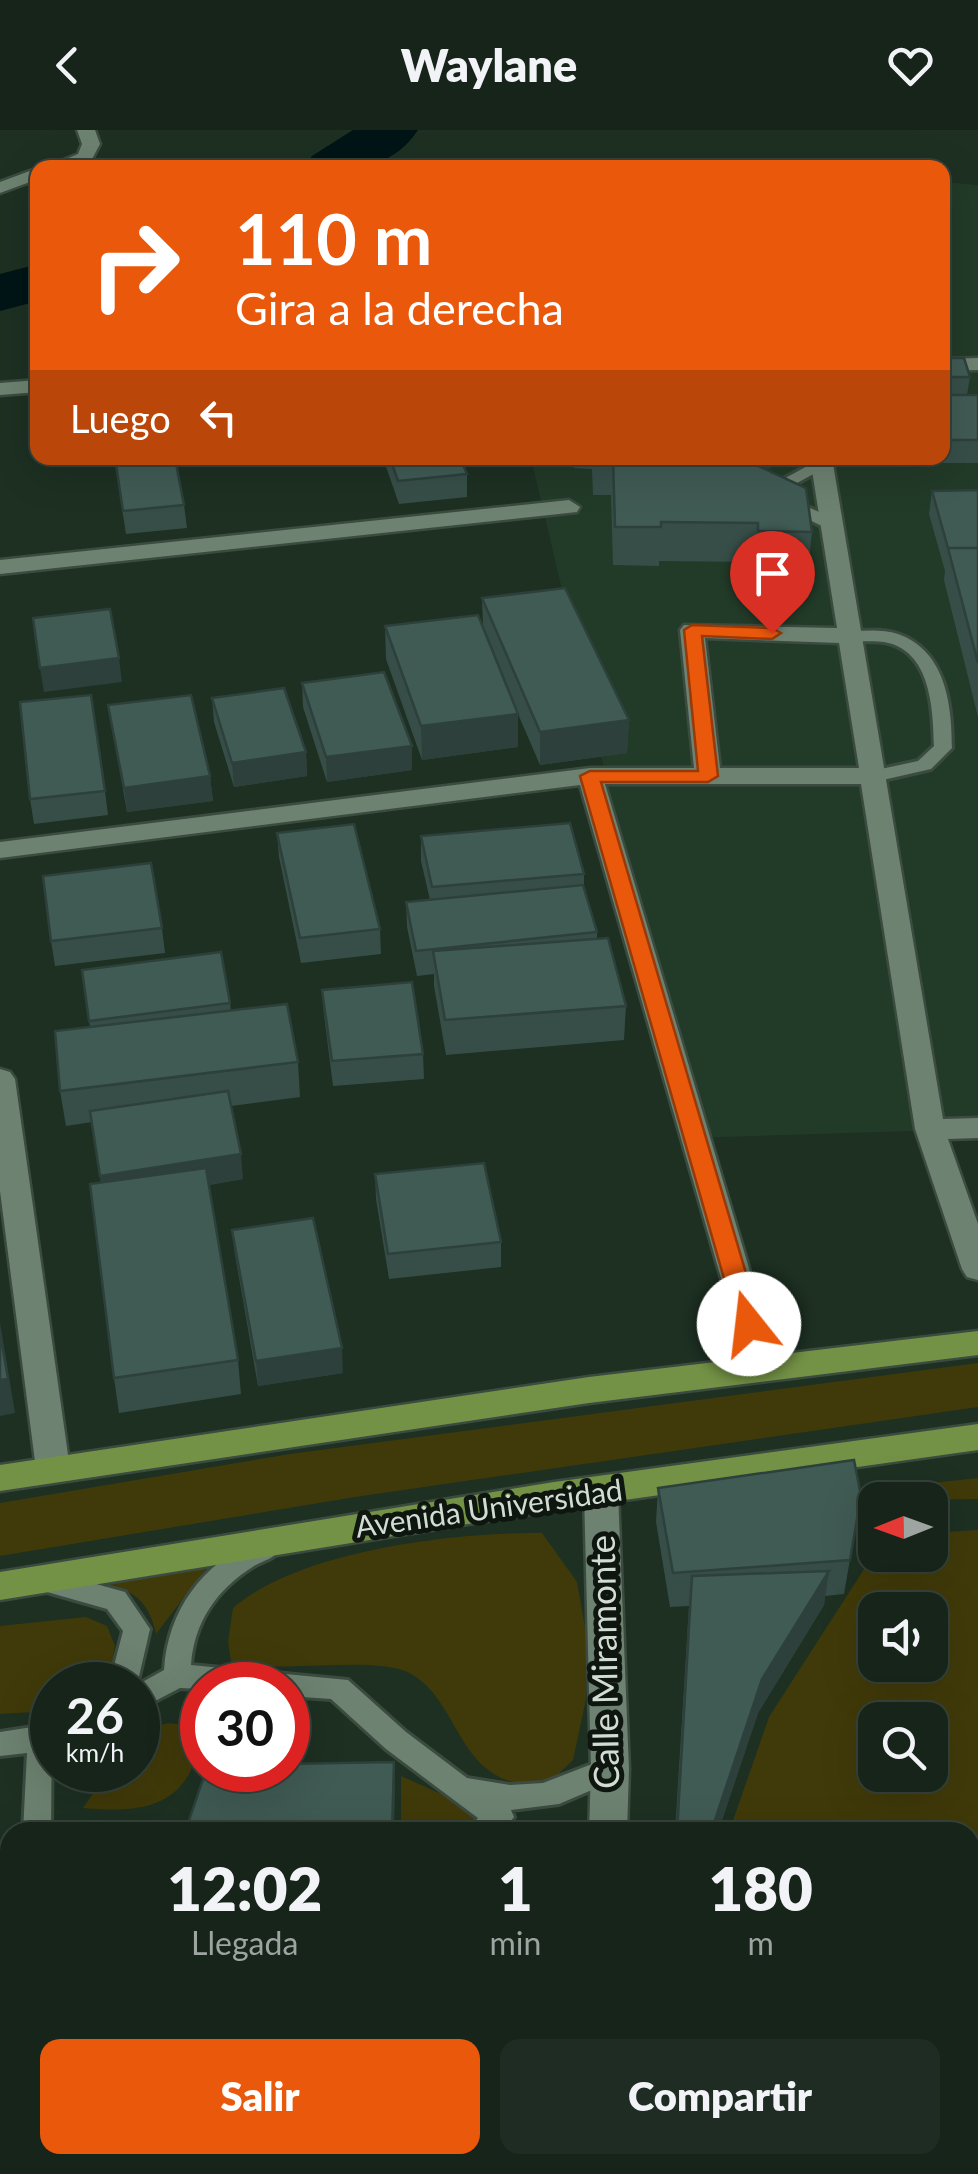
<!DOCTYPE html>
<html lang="es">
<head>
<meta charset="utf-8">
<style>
  :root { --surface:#16241a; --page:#1f2c23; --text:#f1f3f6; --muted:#9ea4a2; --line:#354139; --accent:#ea580c }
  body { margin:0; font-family:Lato,sans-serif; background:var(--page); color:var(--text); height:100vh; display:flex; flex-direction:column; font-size:38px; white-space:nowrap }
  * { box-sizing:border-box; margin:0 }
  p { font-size:32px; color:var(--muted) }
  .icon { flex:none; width:55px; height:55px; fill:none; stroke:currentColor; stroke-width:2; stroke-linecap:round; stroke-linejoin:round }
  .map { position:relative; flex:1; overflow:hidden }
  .details { position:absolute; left:0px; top:1692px; width:980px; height:352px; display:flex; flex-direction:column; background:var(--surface); border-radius:30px 30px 0 0; box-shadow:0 10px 40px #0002,0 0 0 2px var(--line) }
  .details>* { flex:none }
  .hud { position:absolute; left:30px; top:30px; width:920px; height:305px; border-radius:20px; box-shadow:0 10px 40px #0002,0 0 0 2px var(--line); background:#ea580c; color:#fff; overflow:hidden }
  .needle { width:65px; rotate:269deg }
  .controls { position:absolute; left:858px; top:1352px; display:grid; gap:20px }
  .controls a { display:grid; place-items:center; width:90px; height:90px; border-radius:20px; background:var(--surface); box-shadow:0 10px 40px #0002,0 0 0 2px var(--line); font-size:50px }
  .speed { position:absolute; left:30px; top:1532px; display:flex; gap:20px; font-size:50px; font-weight:700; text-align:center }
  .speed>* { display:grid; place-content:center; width:130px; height:130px; border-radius:50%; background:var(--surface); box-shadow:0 10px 40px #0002,0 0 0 2px var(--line); line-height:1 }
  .speed small { font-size:25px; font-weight:400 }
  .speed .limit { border:15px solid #d22; background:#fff; color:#111 }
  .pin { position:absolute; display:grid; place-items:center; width:85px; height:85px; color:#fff; margin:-102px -42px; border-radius:50% 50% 50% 0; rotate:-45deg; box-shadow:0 0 10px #0007 }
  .pin .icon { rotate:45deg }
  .me { position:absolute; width:110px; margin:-55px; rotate:344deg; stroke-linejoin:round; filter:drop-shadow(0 0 8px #0008) }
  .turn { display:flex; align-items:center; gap:35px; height:210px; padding:0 40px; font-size:45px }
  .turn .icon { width:130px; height:130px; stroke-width:2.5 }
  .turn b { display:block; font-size:70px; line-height:85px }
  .then { display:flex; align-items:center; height:95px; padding:0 40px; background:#0003; gap:20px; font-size:38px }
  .eta { display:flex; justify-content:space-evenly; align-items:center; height:170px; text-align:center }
  .eta b { font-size:60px; font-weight:800; line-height:70px }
  .cta { display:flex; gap:20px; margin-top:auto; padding:20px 40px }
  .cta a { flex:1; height:115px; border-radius:20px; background:var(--accent); color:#fff; font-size:40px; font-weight:800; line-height:115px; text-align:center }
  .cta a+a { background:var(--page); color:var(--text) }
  header { display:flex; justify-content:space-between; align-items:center; height:130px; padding:0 40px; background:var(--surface); font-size:45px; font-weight:800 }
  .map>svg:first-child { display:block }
  .built { fill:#223a28 }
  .green { fill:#403a0a; fill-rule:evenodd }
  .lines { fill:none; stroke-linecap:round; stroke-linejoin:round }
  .river { fill:#001416; fill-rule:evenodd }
  .service-casing { stroke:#3b4b3f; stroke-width:6 }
  .minor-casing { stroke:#3b4b3f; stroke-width:5 }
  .trunk-casing { stroke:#3b4b3f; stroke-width:5 }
  .service { fill:#6d8271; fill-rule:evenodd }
  .minor { fill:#6d8271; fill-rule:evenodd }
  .trunk { fill:#749246; fill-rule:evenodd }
  .wall { fill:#374e48 }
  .shaded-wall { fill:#2d403b }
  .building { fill:#405b54; stroke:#2d403b; stroke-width:2.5 }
  .route { fill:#ea580c; stroke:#983908; stroke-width:2.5 }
  .labels { text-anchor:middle; stroke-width:10; stroke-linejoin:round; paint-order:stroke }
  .street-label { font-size:30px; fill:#d1ddd3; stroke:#0e160f }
  .near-street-label { font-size:35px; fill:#d1ddd3; stroke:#0e160f }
</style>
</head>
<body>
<header><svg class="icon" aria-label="back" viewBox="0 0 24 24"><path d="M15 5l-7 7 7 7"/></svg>Waylane<svg class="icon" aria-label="heart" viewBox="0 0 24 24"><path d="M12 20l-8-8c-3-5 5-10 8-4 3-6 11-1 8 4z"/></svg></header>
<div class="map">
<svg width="978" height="2044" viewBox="0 0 978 2044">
  <rect width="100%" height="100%" fill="#1d3022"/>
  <path class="built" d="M943,52L978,55V999L691,1008L531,328H942Z"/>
  <path class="green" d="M978,1233V1277L355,1367L0,1426V1373L290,1324Z
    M978,1348V1369L909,1370L905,1356Z
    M978,1400V2044H666L667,2035H970V1702H729L769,1587L875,1422L930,1425V1403ZM875,1480H930V1535H875ZM875,1590H930V1645H875Z
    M542,1403L577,1452L586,1503V1569L573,1630L547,1655C536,1653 520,1654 509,1651C458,1634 455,1571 413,1545C377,1523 282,1546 231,1531L228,1512L233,1478C300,1420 456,1402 542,1403Z
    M208,1436L156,1504C147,1458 117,1456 77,1446Z
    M86,1487L107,1496L115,1516L110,1545L97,1555H52L50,1581L0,1584V1496Z
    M168,1593L201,1597C195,1675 149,1684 83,1678L109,1640H138V1602Z
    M401,1646L490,1686L465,1702H401Z
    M320,2035H545L544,2044H297Z"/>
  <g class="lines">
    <path class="river" d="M353,0H418C389,43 350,38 304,38L312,26Z
      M38,134V171L0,181V144Z"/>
    <g class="service-casing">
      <path id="service" d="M822,328L830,333L828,336L777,364L838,390V398H826L756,364Z
        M851,501C867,501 883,499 898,504C946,521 952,575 952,618L931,639L874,652L864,646L867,642L918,631L934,616C933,579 931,520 884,512C871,510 858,513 845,510V502Z
        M267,1407L276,1411L280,1418C275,1429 264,1430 254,1436C217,1459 194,1492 191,1535L348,1550L406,1602L467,1648L510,1655L543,1653L610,1627L620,1630L624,1639L620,1648L559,1674L511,1680L514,1687L502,1702H467L478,1688L386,1619L331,1569L288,1566V1555H202V1559L180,1558L138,1580V1555H109L123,1501L107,1479L33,1458L29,1450L33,1442L42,1439L125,1462L150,1499L137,1555L164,1540C168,1477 207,1427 267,1407Z
        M52,1594L51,1702H23L27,1623L0,1626V1602Z
        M0,1772H10V1800H0Z
        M127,2035H270L266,2044H131Z"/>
    </g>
    <g class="minor-casing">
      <path id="minor" d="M77,0H95L100,14L91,31L72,38H45L78,24L82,14Z
        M38,38V49L0,63V52Z
        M978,228V240L942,241V229Z
        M38,250V262L0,265V253Z
        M810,328H832L943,989L978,988V1008L948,1009L978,1094V1150L967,1147L962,1139L915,999L861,654H605L779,1239L775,1248L763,1251L751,1248L747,1239L580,655L0,728V712L590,638H694L680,500L684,495L837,498ZM705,508L839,513L859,638H720Z
        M569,370L580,377L577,382L0,444V430Z
        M0,939L10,942L15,949L70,1339L65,1348L53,1352L41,1348L36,1339L0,1061Z
        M601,1348L613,1352L618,1362L629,1639L627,1702H589L591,1639L584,1362L589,1352Z
        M576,2035H618L617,2044H575Z"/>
    </g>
    <g class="trunk-casing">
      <path id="trunk" d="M978,1201V1225L589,1273L0,1361V1335L589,1247Z
        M978,1294V1320L554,1380L0,1470V1442L554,1352Z"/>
    </g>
    <use href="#service" class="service"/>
    <use href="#minor" class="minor"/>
    <use href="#trunk" class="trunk"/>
  </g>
  <path class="wall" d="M942,228L970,247L967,265H978V333H928L926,328H942Z
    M114,328L184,375L187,398L126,404Z
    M383,328H460L467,344V367L399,374Z
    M574,328H790L767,339L812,402L808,440H755L754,432L659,431V436L613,435L611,365H593L592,339L574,338Z
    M978,360V587L944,450L945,441L929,384L932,361Z
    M482,468L629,590L627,623L540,635L518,584V617L422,630L386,529L385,496H483Z
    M302,553L412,616V640L327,652L303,577Z
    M212,568L306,622L307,646L234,657L214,592Z
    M108,575L210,646L213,671L127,682Z
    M105,661L108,685L34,694L30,669Z
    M277,703L380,799L381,824L301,833L279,727Z
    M421,706L584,744V756L597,802V809L626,876L624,910L446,925L434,856V844L417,846L407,797L406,772L430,770L421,731Z
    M162,798L165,823L55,836L51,811Z
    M82,840L230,873L231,881L298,932L300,967L231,976L243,1049L209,1055L238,1230L241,1264L119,1283L114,1248L101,1053L92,992L66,996L60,961L90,897Z
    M322,860L423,924L424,949L333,956L324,885Z
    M375,1044L501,1112V1137L389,1149L376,1069Z
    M232,1100L343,1243L258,1256L235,1125Z
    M658,1358L861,1366L844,1464L825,1466L824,1475L758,1583L718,1702H675L689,1476L670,1477L656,1392Z"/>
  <path class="shaded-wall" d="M729,328H790L727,360Z
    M119,528L122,552L44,562L40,538Z
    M518,584V617L422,630L421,596Z
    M629,590L627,623L540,635V602Z
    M412,616V640L327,652L326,627Z
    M306,622L307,646L234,657L232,633Z
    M210,646L213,671L127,682L124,658Z
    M241,1024L243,1049L104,1071L100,1046Z
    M0,1193L15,1283L0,1286Z
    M342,1218L343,1243L258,1256L256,1231Z
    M829,1441L824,1475L758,1583L718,1702H711L762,1549Z
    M394,1632L395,1666L394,1702H392Z"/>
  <path class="building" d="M942,228H964L970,247H942Z
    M942,265H978V310H942Z
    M115,328H175L184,375L123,381Z
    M390,328H460L467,344L398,351Z
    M594,328H741L806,358L812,402L758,401V393L661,392V397H615L613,328Z
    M978,360V418H948L932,361Z
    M948,418H978V533Z
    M565,458L629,590L540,602L482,468Z
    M110,479L119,528L40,538L33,488Z
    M478,485L518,584L421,596L385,496Z
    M384,542L412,616L326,627L302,553Z
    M284,558L306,622L232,633L212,568Z
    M91,565L105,661L30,669L20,572Z
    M191,565L210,646L124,658L108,575Z
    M570,693L584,744L432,757L421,706Z
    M354,694L380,799L300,808L277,703Z
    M151,733L162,798L51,811L43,746Z
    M583,755L597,802L416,821L406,772Z
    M608,808L626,876L445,890L433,821Z
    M221,822L230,873L89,891L82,840Z
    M412,852L423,924L332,931L322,860Z
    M287,874L298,932L60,961L55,901Z
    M228,961L241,1024L100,1046L90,981Z
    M484,1033L501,1112L388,1124L375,1044Z
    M206,1038L238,1230L114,1248L90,1054Z
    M313,1088L342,1218L256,1231L232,1100Z
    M0,1202L8,1249L0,1250Z
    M854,1330L861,1366L850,1430L673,1443L658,1358Z
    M829,1441L762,1549L711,1702H677L692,1446Z
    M394,1632L392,1702H185L205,1643L230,1640H288V1634Z
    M23,2035H159L207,2044H20Z"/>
  <path class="route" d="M692,495L772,498L781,503L772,509L702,506L718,646L708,652H601L761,1194L758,1200H741L737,1194L580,646L590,641H698L684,500Z"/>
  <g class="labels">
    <g class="street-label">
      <text transform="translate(489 1379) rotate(-8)" y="10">Avenida Universidad</text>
    </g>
    <g class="near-street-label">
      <text transform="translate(605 1532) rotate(-91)" y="12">Calle Miramonte</text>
    </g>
  </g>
</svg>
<div class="controls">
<a><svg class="needle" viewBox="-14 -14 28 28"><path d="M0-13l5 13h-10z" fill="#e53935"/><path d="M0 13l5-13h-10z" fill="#9ea4a2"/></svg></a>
<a><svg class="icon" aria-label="sound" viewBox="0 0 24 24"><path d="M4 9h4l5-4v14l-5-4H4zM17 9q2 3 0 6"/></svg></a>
<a><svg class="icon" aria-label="search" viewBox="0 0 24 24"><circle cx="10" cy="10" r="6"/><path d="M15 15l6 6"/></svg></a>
</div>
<div class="speed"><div>26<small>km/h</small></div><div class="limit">30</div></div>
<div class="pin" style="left:772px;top:503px;background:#d93025"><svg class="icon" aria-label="arrive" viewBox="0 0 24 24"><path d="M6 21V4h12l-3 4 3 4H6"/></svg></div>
<svg class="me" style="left:749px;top:1194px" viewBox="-20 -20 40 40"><circle r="19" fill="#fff"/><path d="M0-13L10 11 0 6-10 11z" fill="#ea580c"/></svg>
<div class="hud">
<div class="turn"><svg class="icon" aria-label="right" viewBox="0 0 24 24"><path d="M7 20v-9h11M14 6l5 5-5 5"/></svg><div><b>110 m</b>Gira a la derecha</div></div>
<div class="then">Luego<svg class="icon" aria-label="left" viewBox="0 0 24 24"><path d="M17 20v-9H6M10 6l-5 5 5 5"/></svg></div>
</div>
<section class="details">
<div class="eta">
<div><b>12:02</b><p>Llegada</p></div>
<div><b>1</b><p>min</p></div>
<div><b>180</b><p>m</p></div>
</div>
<div class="cta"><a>Salir</a><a>Compartir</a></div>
</section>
</div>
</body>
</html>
